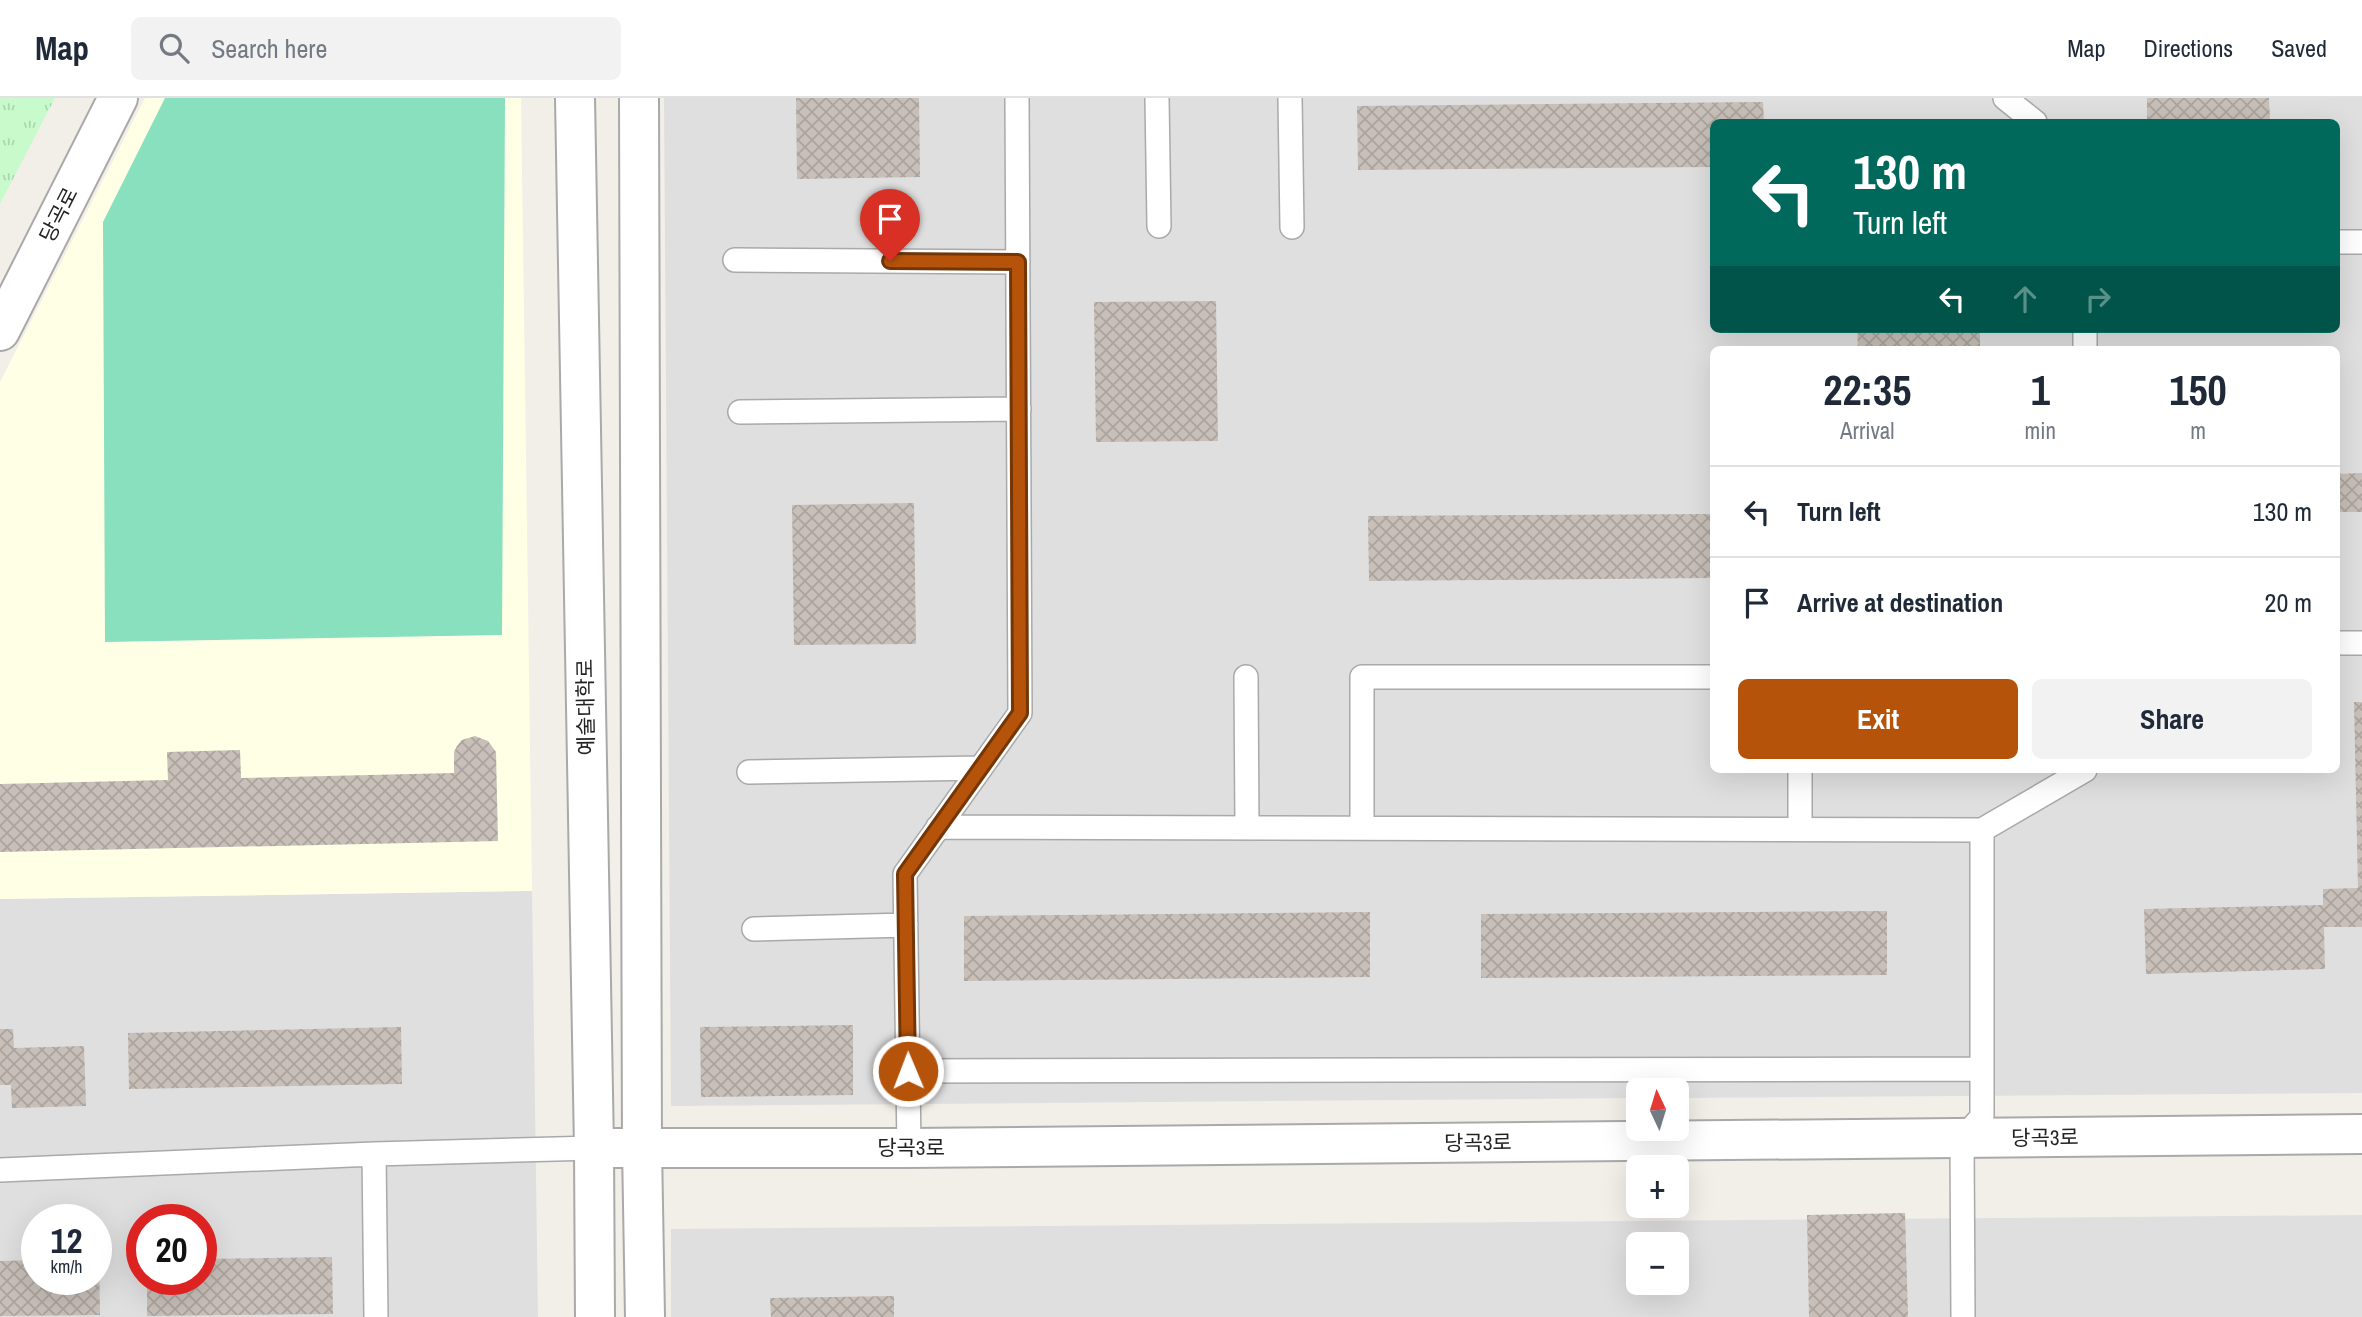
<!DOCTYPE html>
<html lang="en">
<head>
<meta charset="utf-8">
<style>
  :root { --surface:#fff; --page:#f2f2f3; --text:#1f2937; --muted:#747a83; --line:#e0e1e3; --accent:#b45309 }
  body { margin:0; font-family:"Archivo Narrow","Noto Sans KR",sans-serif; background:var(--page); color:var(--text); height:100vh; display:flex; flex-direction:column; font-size:26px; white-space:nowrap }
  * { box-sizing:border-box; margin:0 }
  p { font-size:23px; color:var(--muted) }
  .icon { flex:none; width:38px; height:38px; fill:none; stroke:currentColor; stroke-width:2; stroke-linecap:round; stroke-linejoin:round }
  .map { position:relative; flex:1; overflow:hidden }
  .sheet { position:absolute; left:1710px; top:248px; width:630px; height:427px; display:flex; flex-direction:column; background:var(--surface); border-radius:10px; box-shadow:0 7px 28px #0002 }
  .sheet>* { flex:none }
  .guide { position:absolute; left:1710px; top:21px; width:630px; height:214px; border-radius:10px; box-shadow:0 7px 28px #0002; background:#00695c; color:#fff; overflow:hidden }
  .needle { width:46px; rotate:356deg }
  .tools { position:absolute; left:1626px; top:980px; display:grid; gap:14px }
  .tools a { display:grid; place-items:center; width:63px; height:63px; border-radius:10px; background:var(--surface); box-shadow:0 7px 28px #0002; font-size:35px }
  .speed { position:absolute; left:21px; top:1106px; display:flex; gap:14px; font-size:35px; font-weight:700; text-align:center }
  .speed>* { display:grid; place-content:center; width:91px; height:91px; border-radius:50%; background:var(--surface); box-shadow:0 7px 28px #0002; line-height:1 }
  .speed small { font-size:18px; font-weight:400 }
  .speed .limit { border:10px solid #d22; background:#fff; color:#111 }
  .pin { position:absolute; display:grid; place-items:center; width:60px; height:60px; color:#fff; margin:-72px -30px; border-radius:50% 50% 50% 0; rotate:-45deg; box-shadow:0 0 7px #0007 }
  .pin .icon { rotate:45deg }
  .me { position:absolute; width:77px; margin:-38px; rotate:359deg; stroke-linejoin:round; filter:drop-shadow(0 0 5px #0008) }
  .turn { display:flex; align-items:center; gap:24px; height:147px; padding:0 28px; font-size:32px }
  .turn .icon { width:91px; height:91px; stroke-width:2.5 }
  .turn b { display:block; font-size:49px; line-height:60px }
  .lanes { display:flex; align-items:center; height:66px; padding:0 28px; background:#0003; justify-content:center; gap:35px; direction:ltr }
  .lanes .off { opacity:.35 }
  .eta { display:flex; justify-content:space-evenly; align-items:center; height:119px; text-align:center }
  .eta b { font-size:42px; font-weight:800; line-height:49px }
  .button { display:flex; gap:14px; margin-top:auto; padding:14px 28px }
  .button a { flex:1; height:80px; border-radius:10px; background:var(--accent); color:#fff; font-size:28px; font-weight:800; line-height:80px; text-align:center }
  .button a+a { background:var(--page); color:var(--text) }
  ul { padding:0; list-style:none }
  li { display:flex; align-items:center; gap:21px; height:91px; padding:0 28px; border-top:2px solid var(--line) }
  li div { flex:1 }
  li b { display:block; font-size:26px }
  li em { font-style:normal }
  header { display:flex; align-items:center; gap:42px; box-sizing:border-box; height:98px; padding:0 35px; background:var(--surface); border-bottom:2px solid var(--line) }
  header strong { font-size:33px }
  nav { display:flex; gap:38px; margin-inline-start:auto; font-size:24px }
  .search { width:490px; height:63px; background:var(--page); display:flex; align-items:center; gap:18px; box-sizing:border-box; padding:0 24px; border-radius:10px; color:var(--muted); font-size:26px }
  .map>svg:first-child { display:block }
  .residential { fill:#e0dfdf; fill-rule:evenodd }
  .education { fill:#ffffe5 }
  .park { fill:url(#park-tufts) }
  .pitch { fill:#88e0be }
  .building { fill:url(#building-cross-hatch) }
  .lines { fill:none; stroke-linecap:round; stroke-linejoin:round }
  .service-casing { stroke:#a9a9a9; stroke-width:26 }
  .tertiary-casing { stroke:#a9a9a9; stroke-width:42 }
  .service { stroke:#fff; stroke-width:23 }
  .tertiary { stroke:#fff; stroke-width:38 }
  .route-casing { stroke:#753606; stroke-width:18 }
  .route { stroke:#b45309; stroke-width:12 }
  .labels { text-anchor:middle; stroke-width:7; stroke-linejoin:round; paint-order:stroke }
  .street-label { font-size:21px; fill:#222; stroke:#fff }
</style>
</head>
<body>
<header>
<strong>Map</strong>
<div class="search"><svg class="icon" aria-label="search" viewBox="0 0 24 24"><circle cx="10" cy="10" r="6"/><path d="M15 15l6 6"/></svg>Search here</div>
<nav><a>Map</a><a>Directions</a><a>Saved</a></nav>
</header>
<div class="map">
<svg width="2362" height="1219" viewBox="0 0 2362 1219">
  <defs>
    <pattern id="park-tufts" width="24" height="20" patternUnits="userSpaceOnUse" patternTransform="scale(1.75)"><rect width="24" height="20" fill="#c8facc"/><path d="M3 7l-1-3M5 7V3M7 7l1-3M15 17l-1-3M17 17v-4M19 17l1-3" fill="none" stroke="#acd6af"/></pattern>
    <pattern id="building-cross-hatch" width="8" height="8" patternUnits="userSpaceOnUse" patternTransform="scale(1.75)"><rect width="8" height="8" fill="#c7bfb8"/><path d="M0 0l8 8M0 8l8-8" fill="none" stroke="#aba49e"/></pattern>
  </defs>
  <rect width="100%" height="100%" fill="#f2efe9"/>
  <path class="residential" d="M664,0H2362V995L1677,1000L1676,992H1638V1000L671,1008ZM1713,24H2336V231H1713ZM1713,252H2336V672H1713Z
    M532,793L538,1219H0V801ZM37,1122H96V1181H37ZM142,1122H201V1181H142Z
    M2362,1117V1219H671V1131ZM1638,1146H1676V1185H1638Z"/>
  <path class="education" d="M145,0H521L532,793L0,801V284Z"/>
  <path class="park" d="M0,0H55L0,106Z"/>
  <path class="pitch" d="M165,0H505L502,537L105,544L103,124Z"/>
  <path class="building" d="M796,0H919L920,79L797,81Z
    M2147,0H2269L2270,24H2147Z
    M1763,4L1764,24H1713V69L1358,72L1357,8Z
    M1216,203L1218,343L1096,344L1094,204Z
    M1857,231H1980V252H1858Z
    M2362,375V414H2336V376Z
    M914,405L916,546L794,547L792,407Z
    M1713,416V480L1369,483L1368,418Z
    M2354,604H2362V829H2324L2325,871L2146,876L2144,811L2323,807V791L2358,790Z
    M475,638L488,643L496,654L498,743L0,754V686L168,682L167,654L240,652L241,680L454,675V654L457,648L462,642Z
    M1887,813V877L1481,880V816Z
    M1370,814V879L964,883V818Z
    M853,927V997L701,999L700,929Z
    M401,929L402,986L129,991L128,935Z
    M0,931H13L14,950L84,948L86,1008L12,1010L11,987H0Z
    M1905,1115L1908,1219H1809L1807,1117Z
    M332,1159L333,1216L147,1218V1181H201V1161Z
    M96,1161H99L100,1217L0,1218V1163L37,1162V1181H96Z
    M894,1198V1219H771L770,1200Z"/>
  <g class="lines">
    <g class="service-casing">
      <path id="service" d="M1157,0L1159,128
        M1290,0L1292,129
        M2005,0L2035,24
        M2336,144H2362
        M735,162L1018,164
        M2085,252V231
        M740,314L1019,311
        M2336,545H2362
        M1246,579L1247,730
        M749,674L980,670
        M938,729L1982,732L2085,672
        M1362,730V579H1713
        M1800,731V672
        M754,831L906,827
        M908,973L1982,971
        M909,1050L905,776L1020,615L1017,0
        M374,1056L376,1219
        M0,1072L374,1056L594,1050
        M1963,1219L1962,1041L1982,1019V732"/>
    </g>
    <g class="tertiary-casing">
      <path id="tertiary" d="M575,0L594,1050L595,1219
        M639,0L642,1050L645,1219
        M0,233L118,0
        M594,1050H909L2362,1036"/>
    </g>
    <use href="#service" class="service"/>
    <use href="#tertiary" class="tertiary"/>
  </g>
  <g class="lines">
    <g class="route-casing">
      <path id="route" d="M890,163L1018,164L1020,615L905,776L908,973"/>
    </g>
    <use href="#route" class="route"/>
  </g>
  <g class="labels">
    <g class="street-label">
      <text transform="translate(59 117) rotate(-63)" y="7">당곡로</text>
      <text transform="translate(586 609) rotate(-91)" y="7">예술대학로</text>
      <text transform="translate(2045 1040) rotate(-1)" y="7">당곡3로</text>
      <text transform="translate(1478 1045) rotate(-1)" y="7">당곡3로</text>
      <text x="911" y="1057">당곡3로</text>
    </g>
  </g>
</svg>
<div class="tools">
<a><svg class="needle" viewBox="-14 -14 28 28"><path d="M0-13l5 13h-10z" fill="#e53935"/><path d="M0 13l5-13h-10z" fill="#747a83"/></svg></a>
<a>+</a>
<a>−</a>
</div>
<div class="speed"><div>12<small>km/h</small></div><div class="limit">20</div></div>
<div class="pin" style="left:890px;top:163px;background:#d93025"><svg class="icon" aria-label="arrive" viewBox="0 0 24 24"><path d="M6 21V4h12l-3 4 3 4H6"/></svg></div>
<svg class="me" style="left:908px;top:973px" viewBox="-20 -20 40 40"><circle r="17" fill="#b45309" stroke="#fff" stroke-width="3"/><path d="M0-11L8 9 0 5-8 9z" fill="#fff"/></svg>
<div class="guide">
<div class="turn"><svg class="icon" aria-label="left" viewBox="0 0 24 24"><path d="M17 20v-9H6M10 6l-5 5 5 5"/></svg><div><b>130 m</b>Turn left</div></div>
<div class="lanes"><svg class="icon" aria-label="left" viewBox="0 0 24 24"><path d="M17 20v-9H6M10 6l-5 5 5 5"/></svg><svg class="icon off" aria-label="ahead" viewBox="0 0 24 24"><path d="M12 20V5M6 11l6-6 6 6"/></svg><svg class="icon off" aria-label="right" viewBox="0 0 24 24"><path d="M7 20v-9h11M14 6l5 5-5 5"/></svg></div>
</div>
<section class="sheet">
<div class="eta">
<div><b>22:35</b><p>Arrival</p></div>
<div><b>1</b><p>min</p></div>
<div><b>150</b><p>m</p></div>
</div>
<ul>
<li><svg class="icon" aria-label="left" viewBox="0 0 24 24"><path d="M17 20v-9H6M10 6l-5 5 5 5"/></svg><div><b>Turn left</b></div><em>130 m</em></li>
<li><svg class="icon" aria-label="arrive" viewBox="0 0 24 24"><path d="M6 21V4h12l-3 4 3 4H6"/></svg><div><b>Arrive at destination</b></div><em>20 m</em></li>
</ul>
<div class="button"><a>Exit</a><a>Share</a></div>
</section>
</div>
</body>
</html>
